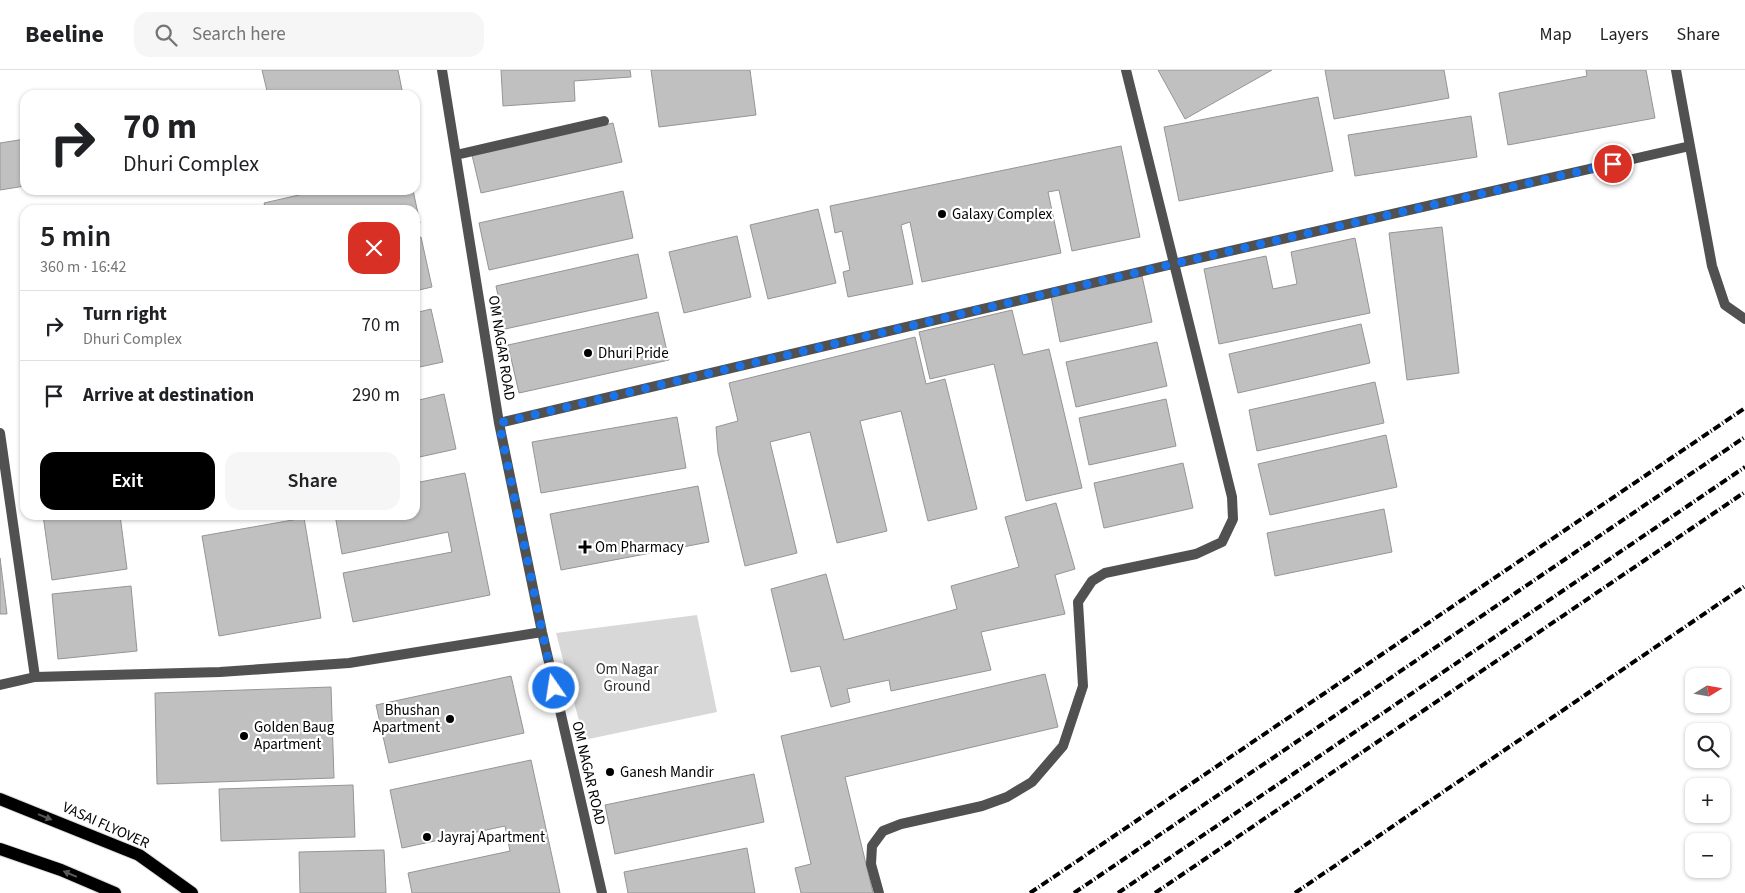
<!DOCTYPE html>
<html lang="en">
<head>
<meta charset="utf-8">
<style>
  :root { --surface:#fff; --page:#f6f6f6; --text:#202124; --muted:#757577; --line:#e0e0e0; --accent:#000 }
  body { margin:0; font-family:"Source Sans 3",sans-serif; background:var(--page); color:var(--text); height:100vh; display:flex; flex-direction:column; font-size:19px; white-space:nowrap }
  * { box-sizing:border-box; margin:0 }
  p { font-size:16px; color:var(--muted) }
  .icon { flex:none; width:28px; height:28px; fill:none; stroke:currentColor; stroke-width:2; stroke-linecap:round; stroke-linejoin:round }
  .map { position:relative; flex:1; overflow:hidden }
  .drawer { position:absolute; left:20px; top:135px; width:400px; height:315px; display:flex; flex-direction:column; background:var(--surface); border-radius:15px; box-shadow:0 1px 4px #0004 }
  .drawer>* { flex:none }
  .top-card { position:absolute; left:20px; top:20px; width:400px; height:105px; border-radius:15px; box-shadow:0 1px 4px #0004; background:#fff; color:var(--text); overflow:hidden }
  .needle { width:32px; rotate:79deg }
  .controls { position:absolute; left:1685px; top:598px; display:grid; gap:10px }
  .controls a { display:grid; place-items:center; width:45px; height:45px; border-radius:10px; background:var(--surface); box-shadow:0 1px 4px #0004; font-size:25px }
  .pin { position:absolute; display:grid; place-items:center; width:42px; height:42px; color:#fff; margin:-21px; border:2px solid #fff; border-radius:50%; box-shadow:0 1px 5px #0007 }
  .me { position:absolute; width:55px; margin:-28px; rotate:347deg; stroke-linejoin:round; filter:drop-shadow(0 0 4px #0008) }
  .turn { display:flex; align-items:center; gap:18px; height:105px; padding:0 20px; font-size:22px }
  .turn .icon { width:65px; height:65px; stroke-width:2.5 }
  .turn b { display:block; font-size:35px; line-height:42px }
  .round { display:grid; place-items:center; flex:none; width:52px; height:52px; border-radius:15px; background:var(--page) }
  .summary { display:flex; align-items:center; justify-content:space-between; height:85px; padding:0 20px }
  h1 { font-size:30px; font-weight:600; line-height:38px }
  .button { display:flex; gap:10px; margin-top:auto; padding:10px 20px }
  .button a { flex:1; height:58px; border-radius:15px; background:var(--accent); color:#fff; font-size:20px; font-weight:600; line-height:58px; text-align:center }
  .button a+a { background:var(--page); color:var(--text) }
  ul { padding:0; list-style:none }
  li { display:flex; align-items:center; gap:15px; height:70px; padding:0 20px; border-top:1px solid var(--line) }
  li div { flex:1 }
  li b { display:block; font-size:19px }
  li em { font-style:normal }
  header { display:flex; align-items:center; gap:30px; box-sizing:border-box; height:70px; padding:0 25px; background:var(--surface); border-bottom:1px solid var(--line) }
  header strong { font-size:24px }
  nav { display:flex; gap:28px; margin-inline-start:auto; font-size:18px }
  .search { width:350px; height:45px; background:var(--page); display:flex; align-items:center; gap:12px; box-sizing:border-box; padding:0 18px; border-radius:15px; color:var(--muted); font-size:19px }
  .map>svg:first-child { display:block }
  .green { fill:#d8d8d8 }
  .building { fill:#c0c0c0; stroke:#959595 }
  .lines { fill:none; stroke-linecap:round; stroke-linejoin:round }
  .primary-casing { stroke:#dbdbdb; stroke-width:14 }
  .street { stroke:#515151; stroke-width:10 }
  .primary { stroke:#000; stroke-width:12 }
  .rail { stroke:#000; stroke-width:4; stroke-dasharray:8 2.5 1 2.5; stroke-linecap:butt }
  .oneway { fill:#595959 }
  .route { stroke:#1a73e8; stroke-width:9; stroke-dasharray:0 16.2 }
  .poi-dot { fill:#000; stroke:#fff; stroke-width:2 }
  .labels { text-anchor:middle; stroke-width:4.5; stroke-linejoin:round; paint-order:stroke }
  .poi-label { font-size:15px; fill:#000; stroke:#fff; text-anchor:start }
  .street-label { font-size:15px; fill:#000; stroke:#fff }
  .park-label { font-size:15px; fill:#2f2f2f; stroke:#fff }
</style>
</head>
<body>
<header>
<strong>Beeline</strong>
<div class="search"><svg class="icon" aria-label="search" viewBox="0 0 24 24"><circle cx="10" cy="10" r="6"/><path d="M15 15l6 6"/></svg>Search here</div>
<nav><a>Map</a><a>Layers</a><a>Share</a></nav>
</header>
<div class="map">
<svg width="1745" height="823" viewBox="0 0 1745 823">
  <rect width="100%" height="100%" fill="#fff"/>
  <path class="green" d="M697,545L717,642L584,670L556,563Z"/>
  <path class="building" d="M262,0H398L403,25H268Z
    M501,0H630L631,7L574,11L575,31L503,36Z
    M651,0H750L756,45L659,57Z
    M1158,0H1272L1185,49Z
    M1325,0H1444L1449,28L1334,49Z
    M1586,0H1646L1655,48L1508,75L1499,23L1587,6Z
    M1318,27L1333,101L1179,131L1164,57Z
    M1471,46L1477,87L1355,106L1348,65Z
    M613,53L622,92L481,123L472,85Z
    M25,69V116L0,120V73Z
    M1121,76L1140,167L1072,181L1059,120L1048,122L1061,183L922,212L910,152L901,155L913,214L848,227L843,202L850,200L842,161L835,163L830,136Z
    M321,120H413L420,153L415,154V140H266L264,133Z
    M623,121L633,168L489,200L479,153Z
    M818,139L836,213L768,229L750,155Z
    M1442,157L1459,303L1407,310L1389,163Z
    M737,166L751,227L684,243L669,182Z
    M421,167L432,217L415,221V169Z
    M1355,168L1370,243L1219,274L1204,199L1266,186L1273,219L1297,214L1291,182Z
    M638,184L647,228L505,259L496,216Z
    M1142,206L1152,252L1060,272L1051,226Z
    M431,239L443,292L415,298V243Z
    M1012,240L1023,285L1049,279L1082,418L1026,431L994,294L930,309L919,262Z
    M658,242L669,290L519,323L508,275Z
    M1361,254L1370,293L1238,323L1229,284Z
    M915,267L926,314L945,309L977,439L928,451L901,341L860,351L887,461L837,473L810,362L770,372L797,483L745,496L718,383L716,357L738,351L729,313Z
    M1157,272L1167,316L1076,337L1066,292Z
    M1375,312L1384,353L1257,381L1249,340Z
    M444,324L456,379L415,388V331Z
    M1166,329L1176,376L1089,395L1079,348Z
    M677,347L686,398L541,423L532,372Z
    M1386,365L1397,417L1270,445L1258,394Z
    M1183,393L1193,438L1104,458L1094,413Z
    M465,403L490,525L353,552L343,503L452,482L448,462L342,484L335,445H415V413Z
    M698,416L709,472L561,500L550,444Z
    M1056,433L1075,499L1055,505L1065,544L981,562L991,600L891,621L889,610L847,619L850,632L831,637L820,596L791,602L771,519L826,504L844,570L957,539L951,516L1019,497L1005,447Z
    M1384,439L1392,482L1275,506L1267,463Z
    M43,445H120L127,499L52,510Z
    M304,448L321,548L219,566L202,466Z
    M0,488L7,544H0Z
    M131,516L137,581L58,589L52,524Z
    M1045,604L1058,657L845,707L873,823H801L795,798L811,794L781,666Z
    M511,606L524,663L389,693L376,635Z
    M331,617L334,708L157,714L155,623Z
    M531,690L560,823H412L408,803L510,781L505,756L402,778L390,720Z
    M754,704L764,752L615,784L605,735Z
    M353,715L355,767L221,771L219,719Z
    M747,778L755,823H628L624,802Z
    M384,780L386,823H300L299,782Z"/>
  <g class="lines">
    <g class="primary-casing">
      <path id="primary" d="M0,729L139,785L192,823
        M0,779L61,800L115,823"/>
    </g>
    <path class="street" d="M442,0L499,353L542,562L602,823
      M1676,0L1712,196L1725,235L1745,249
      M456,85L604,51
      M499,353L1173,194L1690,76
      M0,363L35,607
      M0,615L35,607L220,602L349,593L542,562
      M879,823L871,794L872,776L883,761L901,754L982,736L1007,727L1032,712L1063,676L1083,616L1078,532L1092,511L1105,503L1196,484L1222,472L1233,449L1232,427L1126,0"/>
    <use href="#primary" class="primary"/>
    <path class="rail" d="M1030,823L1745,338
      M1074,823L1745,367
      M1118,823L1745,397
      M1155,823L1745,422
      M1295,823L1745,516"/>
  </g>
  <defs><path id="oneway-solid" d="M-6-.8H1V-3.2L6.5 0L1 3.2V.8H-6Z" transform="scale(1.25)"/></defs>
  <g class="oneway">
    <use href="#oneway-solid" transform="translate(45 747) rotate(22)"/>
    <use href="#oneway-solid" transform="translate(70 804) rotate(-157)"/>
  </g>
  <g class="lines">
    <path class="route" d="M554,618L499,353L1173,194L1613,94"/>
  </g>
  <g class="poi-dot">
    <circle cx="942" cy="144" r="5"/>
    <circle cx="588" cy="283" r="5"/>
    <path d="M582.5 469.5h5v5h5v5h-5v5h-5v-5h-5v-5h5z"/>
    <circle cx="450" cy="649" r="5"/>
    <circle cx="244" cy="666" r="5"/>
    <circle cx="610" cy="702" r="5"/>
    <circle cx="427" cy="767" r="5"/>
  </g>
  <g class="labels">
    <g class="poi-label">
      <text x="952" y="149">Galaxy Complex</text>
      <text x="598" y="288">Dhuri Pride</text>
      <text x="595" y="482">Om Pharmacy</text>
      <text x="440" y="645" text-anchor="end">Bhushan<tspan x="440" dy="17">Apartment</tspan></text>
      <text x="254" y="662">Golden Baug<tspan x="254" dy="17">Apartment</tspan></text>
      <text x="620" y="707">Ganesh Mandir</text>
      <text x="437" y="772">Jayraj Apartment</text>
    </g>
    <g class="street-label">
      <text transform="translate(502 278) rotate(81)" y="5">OM NAGAR ROAD</text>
      <text transform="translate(589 703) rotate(77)" y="5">OM NAGAR ROAD</text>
      <text transform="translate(106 755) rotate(24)" y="5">VASAI FLYOVER</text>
    </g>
    <g class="park-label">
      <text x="627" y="604">Om Nagar<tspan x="627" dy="17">Ground</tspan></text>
    </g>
  </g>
</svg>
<div class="controls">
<a><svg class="needle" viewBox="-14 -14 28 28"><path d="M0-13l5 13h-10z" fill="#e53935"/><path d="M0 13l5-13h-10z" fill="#757577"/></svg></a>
<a><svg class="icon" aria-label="search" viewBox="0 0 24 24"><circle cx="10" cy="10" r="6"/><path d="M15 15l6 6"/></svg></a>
<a>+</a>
<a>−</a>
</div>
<div class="pin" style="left:1613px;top:94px;background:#d93025"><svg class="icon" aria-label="arrive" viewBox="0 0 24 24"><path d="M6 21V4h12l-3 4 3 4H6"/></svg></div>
<svg class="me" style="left:554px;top:618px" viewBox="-20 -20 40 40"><circle r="17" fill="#1a73e8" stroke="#fff" stroke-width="3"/><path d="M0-11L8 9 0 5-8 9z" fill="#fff"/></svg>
<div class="top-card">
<div class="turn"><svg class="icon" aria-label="right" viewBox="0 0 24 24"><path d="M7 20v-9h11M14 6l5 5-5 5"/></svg><div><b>70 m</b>Dhuri Complex</div></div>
</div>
<section class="drawer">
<div class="summary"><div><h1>5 min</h1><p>360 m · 16:42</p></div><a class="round" style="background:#d93025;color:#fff"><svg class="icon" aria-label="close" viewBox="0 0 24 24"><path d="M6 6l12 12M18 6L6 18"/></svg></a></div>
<ul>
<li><svg class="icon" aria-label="right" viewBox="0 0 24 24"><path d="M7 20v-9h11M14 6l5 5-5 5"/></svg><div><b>Turn right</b><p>Dhuri Complex</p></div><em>70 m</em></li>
<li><svg class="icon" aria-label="arrive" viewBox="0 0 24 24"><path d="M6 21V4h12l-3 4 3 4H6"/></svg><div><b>Arrive at destination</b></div><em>290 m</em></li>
</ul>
<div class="button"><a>Exit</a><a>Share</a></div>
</section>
</div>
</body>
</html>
